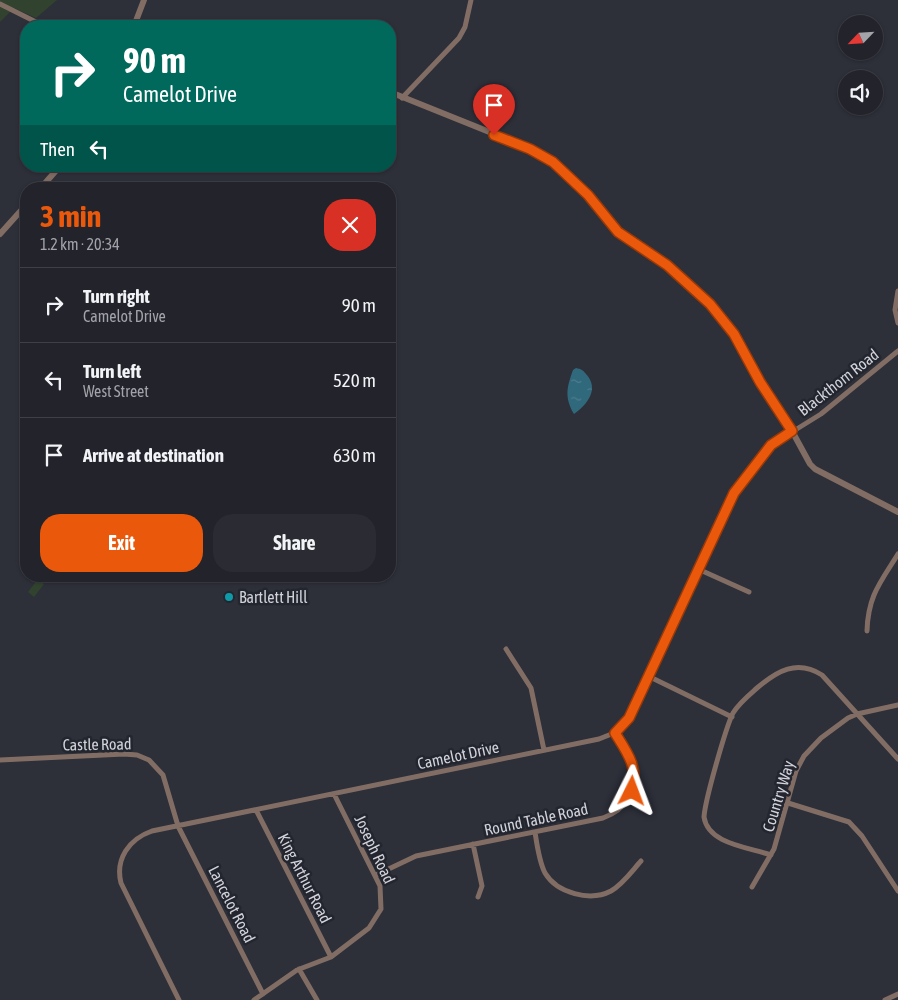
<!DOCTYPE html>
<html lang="en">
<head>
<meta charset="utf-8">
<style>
  :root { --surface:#22232b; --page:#2a2b33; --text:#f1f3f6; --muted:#a2a4a9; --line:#3f4047; --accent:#ea580c }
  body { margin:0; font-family:"Asap Condensed",sans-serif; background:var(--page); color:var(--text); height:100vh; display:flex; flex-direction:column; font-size:19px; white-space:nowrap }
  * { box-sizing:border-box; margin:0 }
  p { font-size:16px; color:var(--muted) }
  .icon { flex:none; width:28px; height:28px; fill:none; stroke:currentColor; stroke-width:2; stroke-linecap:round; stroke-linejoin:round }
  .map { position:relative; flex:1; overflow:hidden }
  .details { position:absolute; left:20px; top:182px; width:376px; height:400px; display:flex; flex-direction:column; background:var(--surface); border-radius:20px; box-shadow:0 1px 4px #0004,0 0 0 1px var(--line) }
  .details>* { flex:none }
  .top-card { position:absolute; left:20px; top:20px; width:376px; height:152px; border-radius:20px; box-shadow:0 1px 4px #0004,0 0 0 1px var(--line); background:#00695c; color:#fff; overflow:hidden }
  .needle { width:32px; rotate:245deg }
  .controls { position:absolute; left:838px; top:15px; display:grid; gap:10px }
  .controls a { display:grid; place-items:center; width:45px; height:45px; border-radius:50%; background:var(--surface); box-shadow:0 1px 4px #0004,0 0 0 1px var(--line); font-size:25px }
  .pin { position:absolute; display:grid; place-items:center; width:42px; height:42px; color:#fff; margin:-51px -21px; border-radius:50% 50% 50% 0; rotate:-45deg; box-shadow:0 0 5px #0007 }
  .pin .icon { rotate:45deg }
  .me { position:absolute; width:55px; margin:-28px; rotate:3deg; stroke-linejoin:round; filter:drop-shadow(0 0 4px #0008) }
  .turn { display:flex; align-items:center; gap:18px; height:105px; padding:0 20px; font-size:22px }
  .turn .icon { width:65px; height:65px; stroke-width:2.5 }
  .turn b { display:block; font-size:35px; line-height:42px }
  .then { display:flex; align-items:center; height:48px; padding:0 20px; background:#0003; gap:10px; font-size:19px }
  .round { display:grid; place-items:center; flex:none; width:52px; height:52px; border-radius:20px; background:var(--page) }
  .summary { display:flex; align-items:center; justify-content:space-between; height:85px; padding:0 20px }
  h1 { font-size:30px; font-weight:700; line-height:38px; color:var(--accent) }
  .primary-button { display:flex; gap:10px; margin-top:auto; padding:10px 20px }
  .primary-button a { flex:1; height:58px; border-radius:20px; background:var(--accent); color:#fff; font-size:20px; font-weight:700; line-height:58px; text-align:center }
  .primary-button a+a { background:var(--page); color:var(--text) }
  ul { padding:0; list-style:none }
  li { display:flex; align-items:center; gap:15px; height:75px; padding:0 20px; border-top:1px solid var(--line) }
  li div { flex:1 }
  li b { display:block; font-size:19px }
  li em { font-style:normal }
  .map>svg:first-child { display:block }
  .park { fill:#31432e }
  .water { fill:url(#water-ripples) }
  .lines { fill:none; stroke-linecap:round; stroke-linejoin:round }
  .minor { stroke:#826d64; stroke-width:5 }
  .tertiary { stroke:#826d64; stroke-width:6 }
  .route-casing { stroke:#983908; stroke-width:12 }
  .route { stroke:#ea580c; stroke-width:9 }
  .culture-dot { fill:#0f9aa8; stroke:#23252f; stroke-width:2 }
  .labels { text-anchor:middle; stroke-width:5; stroke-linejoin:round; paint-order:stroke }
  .street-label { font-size:16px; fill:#d2d3da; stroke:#23252f }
  .poi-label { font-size:16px; fill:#d2d3da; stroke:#23252f; text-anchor:start }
</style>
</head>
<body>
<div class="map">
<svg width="898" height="1000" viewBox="0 0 898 1000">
  <defs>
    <pattern id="water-ripples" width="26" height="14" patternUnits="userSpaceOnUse" patternTransform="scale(1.25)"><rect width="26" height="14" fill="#30687c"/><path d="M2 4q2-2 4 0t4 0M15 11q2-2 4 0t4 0" fill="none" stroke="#4d7d8e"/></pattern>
  </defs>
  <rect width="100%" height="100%" fill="#2d2f39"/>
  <path class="park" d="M0,0H57L36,18L14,8L0,22Z
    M38,579L44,584L34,597L28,592Z"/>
  <path class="water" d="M576,368C581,369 583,370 586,374C600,389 587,405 574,414C564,397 567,387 573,370Z"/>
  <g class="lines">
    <path class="minor" d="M0,4L44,26
      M402,98L459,38L465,27L471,0
      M898,291L895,310L898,323
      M698,569L749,592
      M867,631C868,596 880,583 898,554
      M506,649L531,688L544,750
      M648,676L732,717
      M0,760L124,754L137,755L149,760L163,775L178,826L263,994
      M788,803L849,822L862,836L898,891
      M256,810L331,957
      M535,832C537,845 539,861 545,873C557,893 590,902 611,891C623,884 632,871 641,861
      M473,844L482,886L478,897
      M771,855C748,847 708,844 704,817C705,800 726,727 733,713C739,703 749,695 757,688C777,671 797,659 822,675L898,759
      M376,875L416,856L603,818C625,810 641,789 633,765C630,753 622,743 615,733
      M752,887L774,849L796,771L804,756L821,738L848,718L857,714L898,705
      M299,969L317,1000
      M179,1000L121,883C115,859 129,839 152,831L599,739L619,731L629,718L729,501L771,445L821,414L898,351
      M254,1000L297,970L331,957L369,928L381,909L380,886L334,794
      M885,1000L898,994"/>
    <path class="tertiary" d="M134,26L144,0
      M390,92L524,146L561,168L588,195L617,232L667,265L692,287L719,315L734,334L760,382L786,420L810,464L815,469L898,512
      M40,189L60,166
      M0,234L26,205"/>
  </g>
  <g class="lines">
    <g class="route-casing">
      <path id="route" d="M494,135L530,149L553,162L588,195L618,232L667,265L710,304L734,334L760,382L792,431L771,445L734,493L629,718L615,733C627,752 639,768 632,791"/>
    </g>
    <use href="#route" class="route"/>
  </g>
  <circle class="culture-dot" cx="229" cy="597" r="5"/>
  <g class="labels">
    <g class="street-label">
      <text transform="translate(838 382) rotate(-38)" y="6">Blackthorn Road</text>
      <text transform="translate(97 744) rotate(-1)" y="6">Castle Road</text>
      <text transform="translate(458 755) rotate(-12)" y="6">Camelot Drive</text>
      <text transform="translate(778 796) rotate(-73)" y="6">Country Way</text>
      <text transform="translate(536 819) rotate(-12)" y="6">Round Table Road</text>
      <text transform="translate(375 849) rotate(65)" y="6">Joseph Road</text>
      <text transform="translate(305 878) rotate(63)" y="6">King Arthur Road</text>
      <text transform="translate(232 904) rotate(63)" y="6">Lancelot Road</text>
    </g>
    <g class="poi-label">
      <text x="239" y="603">Bartlett Hill</text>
    </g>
  </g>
</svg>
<div class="controls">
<a><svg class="needle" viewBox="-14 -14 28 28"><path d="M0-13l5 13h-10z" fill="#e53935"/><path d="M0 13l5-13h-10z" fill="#a2a4a9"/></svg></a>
<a><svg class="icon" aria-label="sound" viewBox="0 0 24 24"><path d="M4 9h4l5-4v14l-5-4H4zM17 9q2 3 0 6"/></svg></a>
</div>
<div class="pin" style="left:494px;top:135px;background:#d93025"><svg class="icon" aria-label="arrive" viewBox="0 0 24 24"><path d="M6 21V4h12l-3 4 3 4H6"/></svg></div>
<svg class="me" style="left:632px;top:791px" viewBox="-20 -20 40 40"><path d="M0-17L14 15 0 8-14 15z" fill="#ea580c" stroke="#fff" stroke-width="4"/></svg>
<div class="top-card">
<div class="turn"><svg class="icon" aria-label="right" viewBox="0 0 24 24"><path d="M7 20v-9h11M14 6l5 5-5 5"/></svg><div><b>90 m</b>Camelot Drive</div></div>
<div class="then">Then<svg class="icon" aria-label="left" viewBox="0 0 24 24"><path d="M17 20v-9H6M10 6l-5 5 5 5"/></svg></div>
</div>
<section class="details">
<div class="summary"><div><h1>3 min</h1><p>1.2 km · 20:34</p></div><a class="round" style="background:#d93025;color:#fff"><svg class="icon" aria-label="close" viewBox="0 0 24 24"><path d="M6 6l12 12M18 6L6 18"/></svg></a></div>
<ul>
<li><svg class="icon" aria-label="right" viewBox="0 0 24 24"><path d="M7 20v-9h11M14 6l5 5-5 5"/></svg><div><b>Turn right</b><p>Camelot Drive</p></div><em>90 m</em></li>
<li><svg class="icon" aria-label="left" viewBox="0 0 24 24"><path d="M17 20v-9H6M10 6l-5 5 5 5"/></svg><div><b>Turn left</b><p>West Street</p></div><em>520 m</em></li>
<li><svg class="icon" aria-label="arrive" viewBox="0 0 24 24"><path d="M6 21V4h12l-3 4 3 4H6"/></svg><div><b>Arrive at destination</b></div><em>630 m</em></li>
</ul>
<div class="primary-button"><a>Exit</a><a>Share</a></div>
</section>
</div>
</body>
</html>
